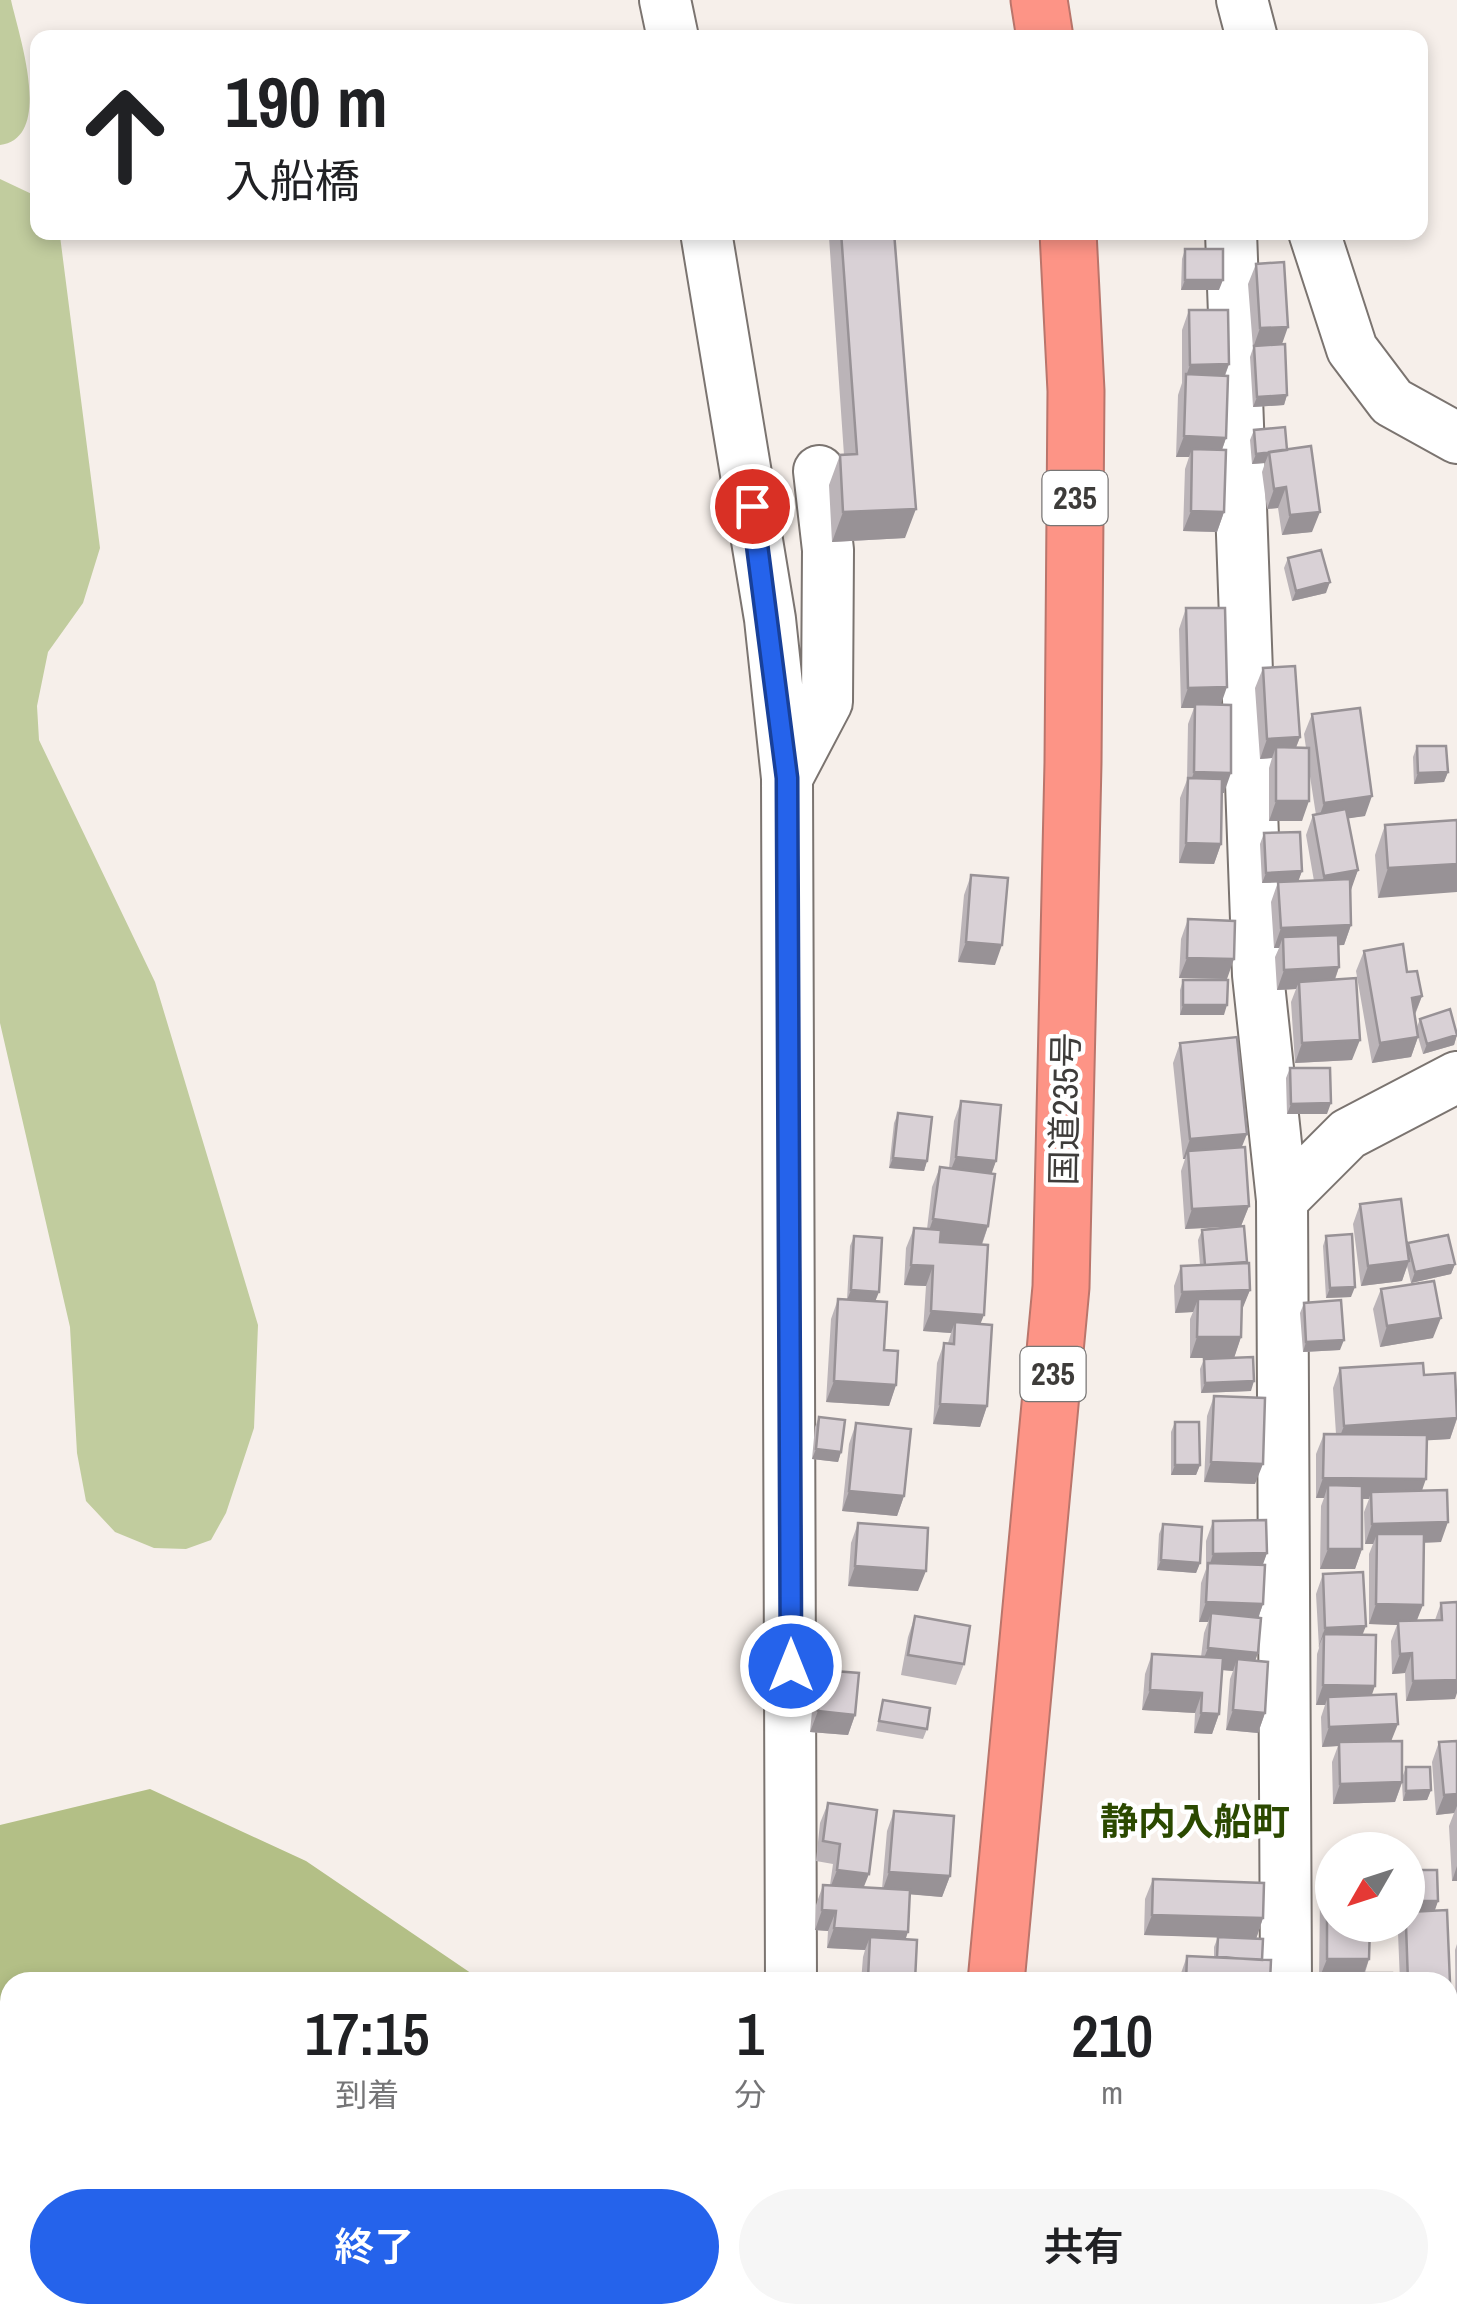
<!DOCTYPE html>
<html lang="ja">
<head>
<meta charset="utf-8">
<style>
  :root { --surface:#fff; --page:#f6f6f6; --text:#202124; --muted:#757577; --accent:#2563eb }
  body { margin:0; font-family:"Archivo Narrow","Noto Sans JP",sans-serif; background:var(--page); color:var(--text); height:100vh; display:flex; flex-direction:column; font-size:38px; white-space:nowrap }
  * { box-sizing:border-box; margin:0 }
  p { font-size:32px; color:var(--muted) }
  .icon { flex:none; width:55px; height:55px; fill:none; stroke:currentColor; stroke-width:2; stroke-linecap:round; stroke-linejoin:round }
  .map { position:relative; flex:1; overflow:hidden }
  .side { position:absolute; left:0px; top:1972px; width:1458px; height:352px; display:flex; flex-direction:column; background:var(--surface); border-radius:30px 30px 0 0; box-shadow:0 5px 15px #0003 }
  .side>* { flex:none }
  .hud { position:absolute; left:30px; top:30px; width:1398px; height:210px; border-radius:20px; box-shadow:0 5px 15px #0003; background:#fff; color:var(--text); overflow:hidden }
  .needle { width:65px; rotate:231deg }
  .controls { position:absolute; left:1315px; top:1832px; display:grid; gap:20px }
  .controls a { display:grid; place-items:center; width:110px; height:110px; border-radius:50%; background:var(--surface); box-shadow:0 5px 15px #0003; font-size:50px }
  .pin { position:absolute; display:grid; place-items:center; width:85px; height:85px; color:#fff; margin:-42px; border:5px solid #fff; border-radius:50%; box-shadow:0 2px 10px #0007 }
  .me { position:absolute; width:110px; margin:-55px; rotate:0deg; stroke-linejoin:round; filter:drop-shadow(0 0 8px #0008) }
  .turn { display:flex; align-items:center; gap:35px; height:210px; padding:0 30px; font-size:45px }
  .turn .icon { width:130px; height:130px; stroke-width:2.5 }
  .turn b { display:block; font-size:70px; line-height:85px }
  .eta { display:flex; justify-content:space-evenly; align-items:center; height:170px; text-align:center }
  .eta b { font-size:60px; font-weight:600; line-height:70px }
  .cta { display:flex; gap:20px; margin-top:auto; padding:20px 30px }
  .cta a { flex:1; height:115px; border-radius:60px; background:var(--accent); color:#fff; font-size:40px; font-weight:600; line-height:115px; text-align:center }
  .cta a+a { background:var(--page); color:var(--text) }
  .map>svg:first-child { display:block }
  .green { fill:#c1cc9e }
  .forest { fill:#b3bf86 }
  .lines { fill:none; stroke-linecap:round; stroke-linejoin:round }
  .minor-casing { stroke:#7b7470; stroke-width:54 }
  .highway-casing { stroke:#ba756b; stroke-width:59 }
  .minor { stroke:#fff; stroke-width:50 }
  .highway { stroke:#fd9486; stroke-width:55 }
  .wall { fill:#bbb4b8 }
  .shaded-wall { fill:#989296 }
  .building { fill:#d9d1d6; stroke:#989296; stroke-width:2.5 }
  .route-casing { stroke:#184099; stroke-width:25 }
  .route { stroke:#2563eb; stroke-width:18 }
  .labels { text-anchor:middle; stroke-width:9; stroke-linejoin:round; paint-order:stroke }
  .shield { fill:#fff; stroke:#787675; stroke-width:2.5 }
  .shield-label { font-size:32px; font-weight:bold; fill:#3e3c3a }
  .street-label { font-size:35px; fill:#3e3c3a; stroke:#fff }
  .neighbourhood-label { font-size:38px; font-weight:bold; fill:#2b4900; stroke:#fff }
</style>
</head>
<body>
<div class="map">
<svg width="1457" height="2324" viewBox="0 0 1457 2324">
  <rect width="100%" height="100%" fill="#f6efea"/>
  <path class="green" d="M0,0H11C18,33 55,138 0,145Z
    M0,179L36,196L38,232L60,236L100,548L83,603L48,652L37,706L39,740L155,982L258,1325L254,1428L226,1513L211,1540L186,1549L154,1548L115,1532L86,1501L77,1453L70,1327L0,1023Z"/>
  <path class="forest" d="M150,1789L306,1861L484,1982H10V2315H834V2324H0V1825Z"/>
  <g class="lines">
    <g class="minor-casing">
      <path id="minor" d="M665,0L673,38
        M1242,0L1252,38
        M706,232L770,619L787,778L791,1982
        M1231,232L1258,975L1282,1200L1286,1982
        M1314,232L1352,349L1392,402L1457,438
        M787,778L827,702L828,550L819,471
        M1282,1200L1348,1134L1457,1077
        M1448,2072L1457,2073
        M1286,2315L1287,2324"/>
    </g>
    <g class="highway-casing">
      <path id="highway" d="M1039,0L1045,38
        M996,1982L1061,1287L1073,763L1076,391L1068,232
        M964,2324L965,2315"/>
    </g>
    <use href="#minor" class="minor"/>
    <use href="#highway" class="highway"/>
  </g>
  <path class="wall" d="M830,232H894L905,538L832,542L829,485L840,455H844L829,237Z
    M1185,249L1219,290H1181L1182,259Z
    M1256,264L1282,345L1287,395L1284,405L1253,407L1250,357L1253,348L1248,284Z
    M1189,310L1229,364L1225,376L1226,438L1222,450L1224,512L1217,532L1183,531L1185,469L1189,457H1176L1178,395L1182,383V330Z
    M1254,430L1287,450L1312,532L1282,535L1278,508L1267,509L1262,472L1265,463L1252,464L1250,440Z
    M1288,558L1326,593L1292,601L1284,568Z
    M1186,608L1221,705L1224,793H1222L1221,844L1214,864L1179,863L1180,798L1187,780L1188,724L1194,708H1181L1179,629Z
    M1263,668L1300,737L1296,748H1306L1304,734L1312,714L1365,816L1348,818L1358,870L1350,890L1351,925L1344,945H1338L1339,967L1335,980L1352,1060L1295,1063L1291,1002L1296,989L1277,990L1275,957L1279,948H1274L1271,902L1278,882L1262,883L1260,844L1264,833L1302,871L1298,881H1314L1306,835L1313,815H1316L1309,770L1302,821H1269V768L1272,758L1260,759L1255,688Z
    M1417,746L1448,772L1444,782L1414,784L1413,757Z
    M1457,820L1378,898L1375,855L1385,825Z
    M971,875L995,965L958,962L964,895Z
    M1188,919L1227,979L1179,978L1181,939Z
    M1364,951L1407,972L1422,996L1415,1015L1417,1027L1420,1019L1457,1034L1454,1045L1423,1054L1418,1037L1411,1057L1372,1063L1356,971Z
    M1183,980L1224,1015H1180V990Z
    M1180,1043L1242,1147L1249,1206L1241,1226L1185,1229L1181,1171L1185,1159H1183L1173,1063Z
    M1290,1068L1327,1114H1287L1286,1078Z
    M961,1101L996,1161L991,1173L988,1226L982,1245L980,1324L987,1406L980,1427L933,1424L937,1363L944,1343H948L951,1333L923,1331L926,1286L904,1285L906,1248L914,1228L927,1229L932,1187L940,1167L949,1168L954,1121Z
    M898,1113L927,1161L924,1171L889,1168L894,1123Z
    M1360,1204L1407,1246L1408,1243L1455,1264L1451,1274L1411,1283L1407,1266L1402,1281L1361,1286L1353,1224Z
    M1202,1230L1250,1290L1241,1310V1337L1234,1358H1190V1319L1193,1312L1175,1313L1174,1286L1181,1266L1200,1265L1198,1240Z
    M854,1236L875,1302L884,1350L896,1385L889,1406L826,1402L831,1319L838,1299L847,1300L850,1246Z
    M1326,1236L1351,1297L1326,1298L1323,1246Z
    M1381,1289L1433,1338L1380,1347L1373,1309Z
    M1304,1303L1340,1350L1303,1352L1300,1313Z
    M1204,1359L1251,1391L1201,1393L1200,1369Z
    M1340,1368L1424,1375L1457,1419L1450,1439L1427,1440L1422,1491L1441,1542L1424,1543L1417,1621L1435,1620L1441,1603L1455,1699L1406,1701L1405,1673L1392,1674L1391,1641L1397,1625L1369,1624V1554L1373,1544H1365L1364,1512L1369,1499H1362V1549L1355,1569H1320L1321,1506L1324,1498H1316V1454L1324,1434H1336L1333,1388Z
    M1214,1396L1255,1484L1204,1482L1207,1416Z
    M819,1417L841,1452L838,1462L812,1459L815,1427Z
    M1175,1422L1200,1465L1196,1475H1171V1432Z
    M856,1423L904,1496L897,1516L842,1511L849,1444Z
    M1213,1521L1267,1553L1262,1565L1263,1604L1258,1618L1255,1661L1265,1713L1258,1733L1226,1730L1230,1679L1233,1671L1222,1670L1219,1714L1212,1734L1194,1733L1195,1713L1142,1710L1145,1674L1152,1654L1201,1657L1204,1633L1208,1622H1199L1201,1583L1206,1569V1541Z
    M858,1523L918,1591L848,1586L851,1543Z
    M1163,1524L1200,1563L1196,1573L1157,1570L1159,1534Z
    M1323,1574L1362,1635L1372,1695L1392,1741L1402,1778L1406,1767L1431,1790L1427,1800L1403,1801L1402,1783L1395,1802L1333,1804L1332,1762L1338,1746L1322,1747L1321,1717L1325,1705H1316L1317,1654L1319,1648L1316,1594Z
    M915,1616L964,1664L956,1685L901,1675L908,1637Z
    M821,1670L855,1715L848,1735L810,1732L814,1690Z
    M883,1700L927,1729L923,1739L876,1731Z
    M1457,1741V1881H1452L1449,1826L1454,1813L1436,1815L1432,1762L1439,1742Z
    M828,1803L864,1887L882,1889L887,1831L894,1811L950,1876L942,1897L910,1894L906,1939L915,1982H861L863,1957L865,1950L827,1948L828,1931L815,1930L816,1905L823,1885H830L833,1864L816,1861L820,1823Z
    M1408,1870H1437L1438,1901L1434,1911L1447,1910L1451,2007L1448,2016V1982H1400L1398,1933L1401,1925H1408Z
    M1327,1875L1369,1959L1365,1973L1392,1982H1331L1332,1979H1319L1320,1895Z
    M1153,1879L1263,1918L1256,1939L1270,1982H1180V1976L1187,1956L1214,1957V1947L1218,1937L1144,1935L1145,1899Z
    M1457,1944V2051H1456L1455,1950Z
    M1323,2315H1398V2319L1396,2324H1323Z
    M1433,2315H1448L1457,2324H1433Z"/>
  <path class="shaded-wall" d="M1185,280H1223L1219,290H1181Z
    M1288,327L1281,347L1253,348L1260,328Z
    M1229,364L1221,385L1186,376L1190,365Z
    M1287,395L1284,405L1253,407L1257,397Z
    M1184,436L1226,438L1219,458L1192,449L1189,457H1176Z
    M1269,453L1265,463L1252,464L1256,454Z
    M1286,487L1278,508L1267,509L1274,489Z
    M916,509L905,538L832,542L843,512Z
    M1191,511L1224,512L1217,532L1183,531Z
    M1320,512L1312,532L1282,535L1290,515Z
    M1330,582L1326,593L1292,601L1296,591Z
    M1227,687L1220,707L1195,704L1194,708H1181L1188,688Z
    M1300,737L1292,757L1276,747L1272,758L1260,759L1267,739Z
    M1194,772L1231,773L1224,793L1187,792Z
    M1448,772L1444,782L1414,784L1418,773Z
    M1372,796L1365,816L1317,823L1324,803Z
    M1276,801H1309L1302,821H1269Z
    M1186,843L1221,844L1214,864L1179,863Z
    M1457,864V892L1378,898L1388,868Z
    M1358,870L1351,890L1317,896L1324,876Z
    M1302,871L1298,882L1262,883L1266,873Z
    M1351,925L1344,945L1283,948V937L1279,948H1274L1281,928Z
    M966,942L1002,945L995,965L958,962Z
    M1187,958L1234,959L1227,979L1179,978Z
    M1339,967L1332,987L1299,982L1296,989L1277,990L1284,970Z
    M1422,996L1414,1016L1412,998Z
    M1183,1005H1227L1224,1015H1180Z
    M1457,1035L1454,1045L1423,1054L1427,1044Z
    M1418,1037L1411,1057L1372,1063L1380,1043Z
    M1360,1040L1352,1060L1295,1063L1302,1043Z
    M1331,1103L1327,1114H1287L1291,1104Z
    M1247,1134L1239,1154L1188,1151L1185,1159H1183L1190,1139Z
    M956,1157L996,1161L989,1181L948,1177Z
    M893,1158L927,1161L924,1171L889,1168Z
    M1249,1206L1241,1226L1185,1229L1192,1209Z
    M933,1219L988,1226L981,1246L926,1239Z
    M1409,1261L1402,1281L1361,1286L1368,1266Z
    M1455,1264L1451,1274L1411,1283L1415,1272Z
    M911,1265L933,1266L926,1286L904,1285Z
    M1355,1287L1351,1297L1326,1298L1330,1288Z
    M851,1290L879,1292L875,1302L847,1300Z
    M1250,1290L1242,1310L1197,1312L1198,1299L1193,1312L1175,1313L1182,1292Z
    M931,1311L984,1315L976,1335L955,1322L951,1333L923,1331Z
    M1441,1318L1433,1338L1380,1347L1387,1326Z
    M1197,1337H1241L1234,1358H1190Z
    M1344,1340L1340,1350L1303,1352L1306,1342Z
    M834,1381L896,1385L889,1406L826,1402Z
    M1254,1381L1251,1391L1201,1393L1205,1383Z
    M940,1404L987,1406L980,1427L933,1424Z
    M1457,1418L1450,1439L1336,1446L1344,1426Z
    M816,1449L841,1452L838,1462L812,1459Z
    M1211,1462L1263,1464L1255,1484L1204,1482Z
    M1175,1465H1200L1196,1475H1171Z
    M1323,1478L1426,1479L1419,1499L1371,1492L1369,1499L1328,1498V1485L1324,1498H1316Z
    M849,1491L904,1496L897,1516L842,1511Z
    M1448,1522L1441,1542L1377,1544V1534L1373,1544H1365L1372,1524Z
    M1328,1549H1362L1355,1569H1320Z
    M1267,1553L1260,1573L1208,1570L1213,1554Z
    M1161,1560L1200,1563L1196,1573L1157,1570Z
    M855,1566L926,1571L918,1591L848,1586Z
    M1206,1602L1263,1604L1256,1624L1211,1613L1208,1622H1199Z
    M1376,1604L1423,1605L1415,1625L1398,1621L1397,1625L1369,1624Z
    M1366,1626L1358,1646L1324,1634L1318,1648L1325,1628Z
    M1208,1648L1258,1653L1251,1673L1237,1659L1233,1671L1200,1668Z
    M1412,1653L1405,1673L1392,1674L1400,1654Z
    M1457,1680V1693L1455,1699L1406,1701L1413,1681Z
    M1323,1685L1375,1686L1368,1706L1328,1697L1325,1705H1316Z
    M1150,1690L1202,1693L1195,1713L1142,1710Z
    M1233,1710L1265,1713L1258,1733L1226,1730Z
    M818,1711L855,1715L848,1735L810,1732Z
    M1201,1713L1219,1714L1212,1734L1194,1733Z
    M1398,1724L1390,1744L1339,1742L1338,1746L1322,1747L1329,1727Z
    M1402,1782L1395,1802L1333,1804L1340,1784Z
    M1431,1790L1427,1800L1403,1801L1406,1791Z
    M1457,1794V1813V1806L1454,1813L1436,1815L1444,1795Z
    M1457,1866V1881H1452Z
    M837,1870L869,1874L861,1894L829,1891Z
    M889,1872L950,1876L942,1897L882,1892Z
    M1408,1901H1438L1431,1922H1408Z
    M822,1910L836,1911L828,1931L815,1930Z
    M1152,1915L1263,1918L1256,1939L1144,1935Z
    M834,1928L908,1932L901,1952L870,1937L865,1950L827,1948Z
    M1327,1959H1369L1362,1979L1335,1973L1332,1979H1319Z
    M868,1978L915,1981V1982H866Z
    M1448,2146L1454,2147L1450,2157H1448Z
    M1139,2315H1242L1238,2324L1204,2317L1201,2324L1136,2323Z
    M1334,2318L1398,2319L1396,2324H1331Z"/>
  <path class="building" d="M841,232H894L916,509L843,512L840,455L857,454Z
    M1185,249H1223V280H1185Z
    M1284,262L1288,327L1260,328L1256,264Z
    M1189,310H1228L1229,364L1190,365Z
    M1285,344L1287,395L1257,397L1254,346Z
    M1186,374L1228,376L1226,438L1184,436Z
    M1285,427L1287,450L1256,454L1254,430Z
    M1311,446L1320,512L1290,515L1286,487L1274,489L1269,452Z
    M1192,449L1226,450L1224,512L1191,511Z
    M1321,550L1330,582L1296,591L1288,558Z
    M1186,608H1225L1227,687L1188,688Z
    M1295,666L1300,737L1267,739L1263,668Z
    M1195,704L1231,705V773L1194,772Z
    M1360,708L1372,796L1324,803L1312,714Z
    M1417,746H1446L1448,772L1418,773Z
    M1276,747L1309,748V801H1276Z
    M1188,778L1222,779L1221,844L1186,843Z
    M1346,809L1358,870L1324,876L1313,815Z
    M1457,820V864L1388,868L1385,825Z
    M1300,832L1302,871L1266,873L1264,833Z
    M971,875L1008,878L1002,945L966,942Z
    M1350,879L1351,925L1281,928L1278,882Z
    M1188,919L1235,921L1234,959L1187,958Z
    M1338,935L1339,967L1284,970L1283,937Z
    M1403,944L1407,972L1417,971L1422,996L1412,998L1418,1037L1380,1043L1364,951Z
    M1356,978L1360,1040L1302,1043L1299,982Z
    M1183,980H1228L1227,1005H1183Z
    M1450,1009L1457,1035L1427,1044L1420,1019Z
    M1237,1037L1247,1134L1190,1139L1180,1043Z
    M1290,1068H1330L1331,1103L1291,1104Z
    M961,1101L1001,1105L996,1161L956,1157Z
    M898,1113L932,1117L927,1161L893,1158Z
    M1245,1147L1249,1206L1192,1209L1188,1151Z
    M940,1167L995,1174L988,1226L933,1219Z
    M1401,1199L1409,1261L1368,1266L1360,1204Z
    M1244,1226L1247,1262L1205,1265L1202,1230Z
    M914,1228L941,1230L940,1242L988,1245L984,1315L931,1311L933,1266L911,1265Z
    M1352,1234L1355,1287L1330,1288L1326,1236Z
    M1448,1235L1455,1264L1415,1272L1408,1243Z
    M854,1236L882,1238L879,1292L851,1290Z
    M1249,1263L1250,1290L1182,1292L1181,1266Z
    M1434,1281L1441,1318L1387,1326L1381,1289Z
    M838,1299L887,1302L884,1350L898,1351L896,1385L834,1381Z
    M1198,1299H1242L1241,1337H1197Z
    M1341,1300L1344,1340L1306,1342L1304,1303Z
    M955,1322L992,1325L987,1406L940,1404L944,1343L954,1344Z
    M1253,1357L1254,1381L1205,1383L1204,1359Z
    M1423,1363L1424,1375L1455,1373L1457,1418L1344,1426L1340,1368Z
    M1214,1396L1265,1398L1263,1464L1211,1462Z
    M819,1417L845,1420L841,1452L816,1449Z
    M1175,1422H1199L1200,1465H1175Z
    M856,1423L911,1429L904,1496L849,1491Z
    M1324,1434L1427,1435L1426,1479L1323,1478Z
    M1328,1485L1362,1486V1549H1328Z
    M1447,1490L1448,1522L1372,1524L1371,1492Z
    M1266,1520L1267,1553L1213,1554V1521Z
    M858,1523L928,1528L926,1571L855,1566Z
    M1163,1524L1202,1527L1200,1563L1161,1560Z
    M1377,1534H1424L1423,1605L1376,1604Z
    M1208,1563L1265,1565L1263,1604L1206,1602Z
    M1363,1572L1366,1626L1325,1628L1323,1574Z
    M1457,1602V1680L1413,1681L1412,1653L1400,1654L1398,1621L1442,1620L1441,1603Z
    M1211,1613L1261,1618L1258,1653L1208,1648Z
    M915,1616L970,1626L964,1664L908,1655Z
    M1324,1634L1376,1635L1375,1686L1323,1685Z
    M1152,1654L1223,1658L1219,1714L1201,1713L1202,1693L1150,1690Z
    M1237,1659L1268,1662L1265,1713L1233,1710Z
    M821,1670L859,1673L855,1715L818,1711Z
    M1396,1694L1398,1724L1329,1727L1328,1697Z
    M883,1700L930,1708L927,1729L879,1721Z
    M1402,1741V1782L1340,1784L1339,1742Z
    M1457,1741V1794L1444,1795L1439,1742Z
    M1406,1767H1430L1431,1790L1406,1791Z
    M828,1803L877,1810L869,1874L837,1870L840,1844L823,1841Z
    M894,1811L954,1816L950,1876L889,1872Z
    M1408,1870H1437L1438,1901H1408Z
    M1327,1875H1332V1925H1370L1369,1959H1327Z
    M1153,1879L1264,1883L1263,1918L1152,1915Z
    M823,1885L910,1890L908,1932L834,1928L836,1911L822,1910Z
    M1447,1910L1451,2007H1448V1982H1408L1406,1925H1408V1912Z
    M870,1937L917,1940L915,1981L868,1978Z
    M1218,1937L1263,1939L1262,1960L1217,1957Z
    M1187,1956L1271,1960L1270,1982H1186Z
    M1335,1973H1392V1982H1335Z
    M1448,2130H1455L1454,2147L1448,2146Z
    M1457,2244V2284H1448V2245Z
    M1457,2284V2324H1441V2315H1448V2285Z
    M1334,2315H1398V2319L1334,2318Z
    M1204,2317L1252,2324H1203Z"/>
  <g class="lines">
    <g class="route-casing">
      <path id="route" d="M752,506L787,778L791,1666"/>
    </g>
    <use href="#route" class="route"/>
  </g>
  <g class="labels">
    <g class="shield">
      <rect x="1042.5" y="471" width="65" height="54" rx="8"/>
      <rect x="1020.5" y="1347" width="65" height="54" rx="8"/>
    </g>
    <g class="shield-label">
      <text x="1075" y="509">235</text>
      <text x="1053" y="1385">235</text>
    </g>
    <g class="street-label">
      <text transform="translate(1065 1109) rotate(-89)" y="12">国道235号</text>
    </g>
    <g class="neighbourhood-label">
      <text x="1195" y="1835">静内入船町</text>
    </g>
  </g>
</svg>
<div class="controls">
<a><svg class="needle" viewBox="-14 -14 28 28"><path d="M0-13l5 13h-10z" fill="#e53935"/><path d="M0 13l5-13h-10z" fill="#757577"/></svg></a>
</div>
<div class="pin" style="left:752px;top:506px;background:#d93025"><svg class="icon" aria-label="arrive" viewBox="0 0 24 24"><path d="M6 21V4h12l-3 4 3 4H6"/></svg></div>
<svg class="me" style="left:791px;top:1666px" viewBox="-20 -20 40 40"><circle r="17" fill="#2563eb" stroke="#fff" stroke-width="3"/><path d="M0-11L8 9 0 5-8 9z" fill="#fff"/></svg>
<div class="hud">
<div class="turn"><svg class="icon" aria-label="ahead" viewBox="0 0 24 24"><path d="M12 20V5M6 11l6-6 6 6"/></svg><div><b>190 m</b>入船橋</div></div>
</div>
<section class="side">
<div class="eta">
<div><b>17:15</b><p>到着</p></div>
<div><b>1</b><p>分</p></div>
<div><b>210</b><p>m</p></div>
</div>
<div class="cta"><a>終了</a><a>共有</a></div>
</section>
</div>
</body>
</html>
